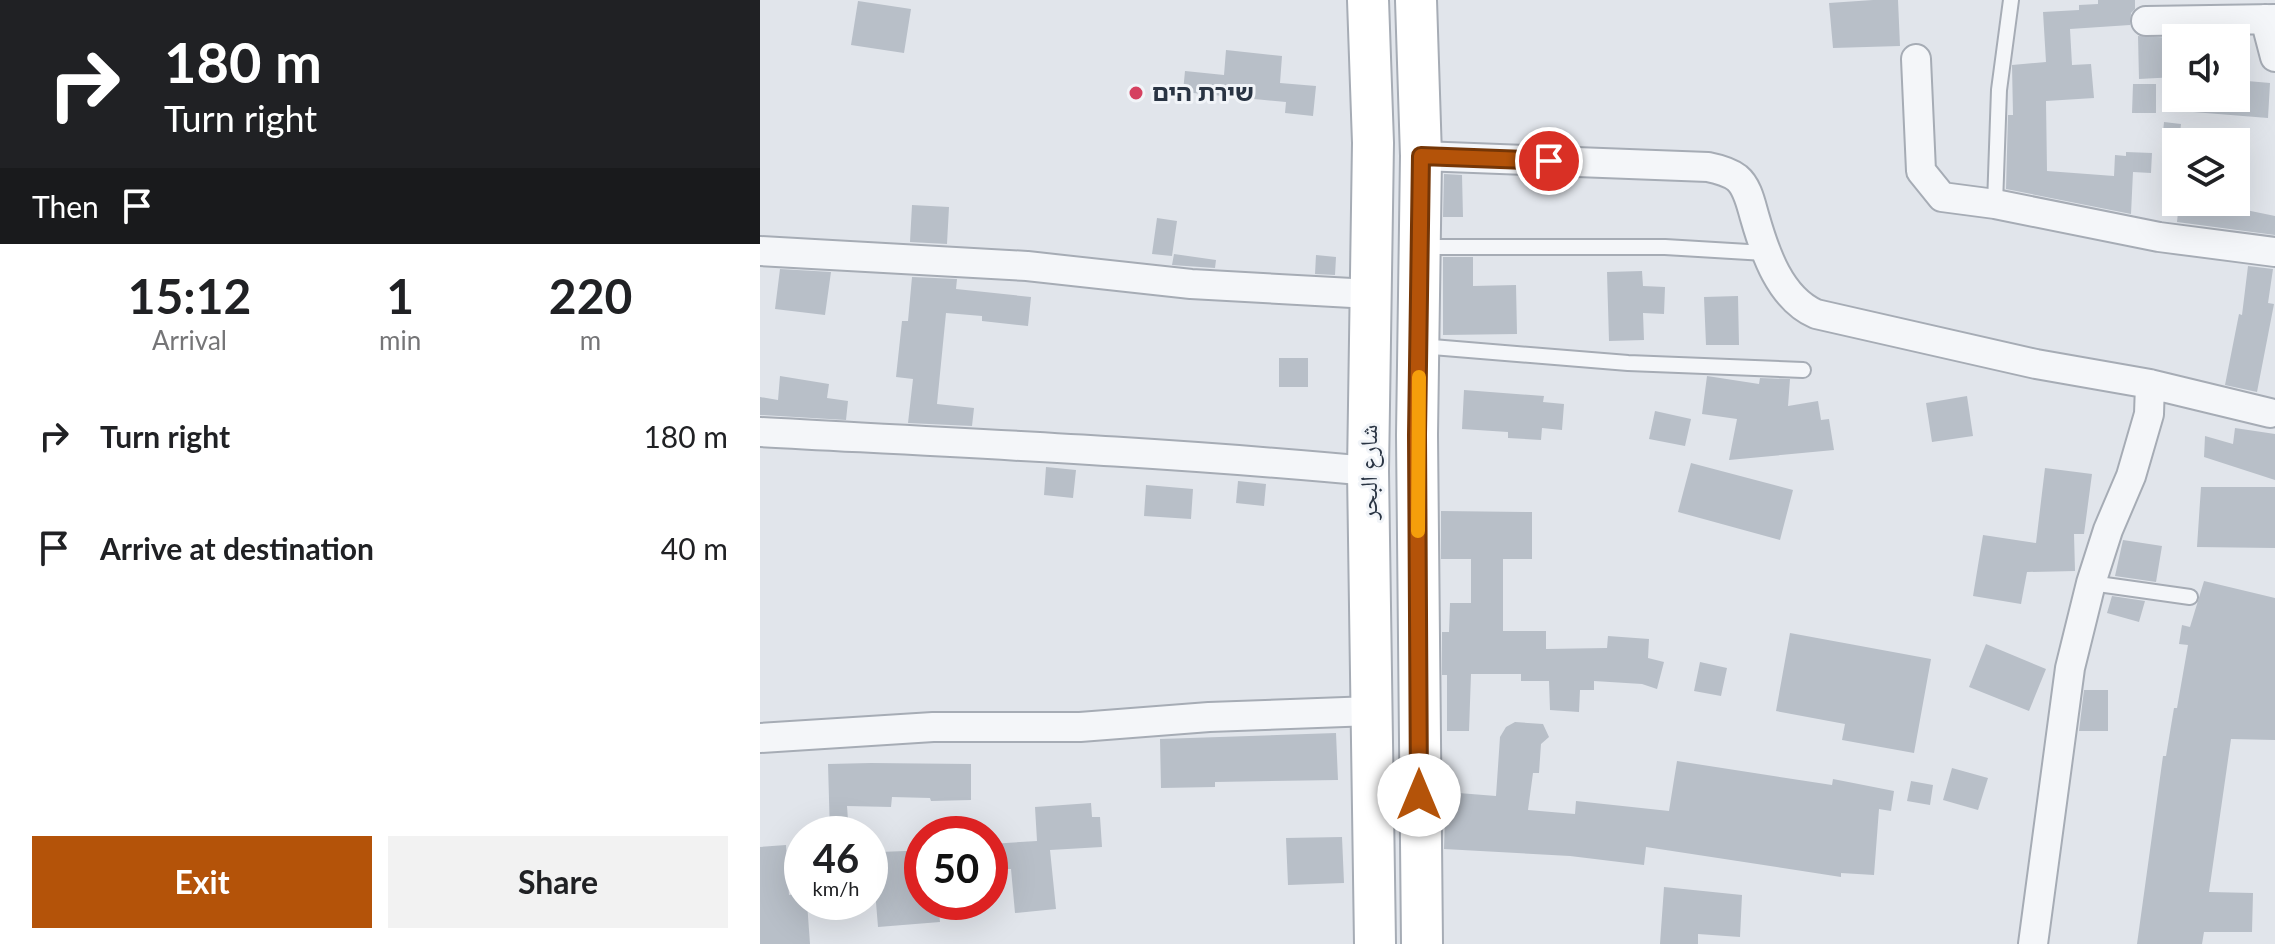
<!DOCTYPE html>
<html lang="en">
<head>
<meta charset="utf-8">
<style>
  :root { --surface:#fff; --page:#f2f2f2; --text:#202124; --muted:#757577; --accent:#b45309 }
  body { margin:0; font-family:Lato,"Noto Naskh Arabic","Noto Sans Hebrew",sans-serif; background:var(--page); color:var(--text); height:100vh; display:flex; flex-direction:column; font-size:30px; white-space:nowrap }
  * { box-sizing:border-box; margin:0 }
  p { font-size:26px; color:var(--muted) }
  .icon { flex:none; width:44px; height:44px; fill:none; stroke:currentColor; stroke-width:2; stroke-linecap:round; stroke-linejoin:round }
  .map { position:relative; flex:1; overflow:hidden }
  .drawer { display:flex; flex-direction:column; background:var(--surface); width:760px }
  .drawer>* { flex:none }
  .guide { background:#202124; color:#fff; overflow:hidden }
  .fabs { position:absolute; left:1402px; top:24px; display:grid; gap:16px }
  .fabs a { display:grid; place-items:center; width:88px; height:88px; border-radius:0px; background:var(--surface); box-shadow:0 8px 32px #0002; font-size:40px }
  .speed { position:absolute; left:24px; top:816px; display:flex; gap:16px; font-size:40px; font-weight:700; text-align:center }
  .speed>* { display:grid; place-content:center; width:104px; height:104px; border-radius:50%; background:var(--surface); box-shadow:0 8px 32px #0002; line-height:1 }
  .speed small { font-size:20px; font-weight:400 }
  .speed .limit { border:12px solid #d22; background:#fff; color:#111 }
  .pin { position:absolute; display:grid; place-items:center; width:68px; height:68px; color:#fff; margin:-34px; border:4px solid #fff; border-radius:50%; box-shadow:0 2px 8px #0007 }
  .me { position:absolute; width:88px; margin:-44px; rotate:0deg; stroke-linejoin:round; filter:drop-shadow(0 0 6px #0008) }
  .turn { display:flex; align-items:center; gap:28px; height:168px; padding:0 32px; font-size:36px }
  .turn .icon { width:104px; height:104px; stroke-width:2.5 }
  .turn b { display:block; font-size:56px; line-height:68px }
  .then { display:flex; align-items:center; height:76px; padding:0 32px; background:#0003; gap:16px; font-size:30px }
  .eta { display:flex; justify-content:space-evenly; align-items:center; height:136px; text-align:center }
  .eta b { font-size:48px; font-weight:700; line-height:56px }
  .primary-button { display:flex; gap:16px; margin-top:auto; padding:16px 32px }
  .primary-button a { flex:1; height:92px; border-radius:0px; background:var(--accent); color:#fff; font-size:32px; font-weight:700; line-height:92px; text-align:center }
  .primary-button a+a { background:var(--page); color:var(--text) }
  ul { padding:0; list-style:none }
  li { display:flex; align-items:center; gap:24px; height:112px; padding:0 32px }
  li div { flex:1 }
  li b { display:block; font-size:30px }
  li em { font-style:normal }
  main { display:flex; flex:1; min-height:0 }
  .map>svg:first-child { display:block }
  .building { fill:#b8bfc8 }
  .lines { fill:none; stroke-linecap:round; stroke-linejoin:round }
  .service-casing { stroke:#a6acb5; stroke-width:18 }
  .minor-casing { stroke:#a6acb5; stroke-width:32 }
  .secondary-casing { stroke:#a6acb5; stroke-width:44 }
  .service { stroke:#f4f6f9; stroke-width:14 }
  .minor { stroke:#f4f6f9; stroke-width:28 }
  .secondary { stroke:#fff; stroke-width:40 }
  .route-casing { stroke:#753606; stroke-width:20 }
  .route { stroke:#b45309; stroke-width:14 }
  .slow { stroke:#f59e0b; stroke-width:14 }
  .poi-dot { fill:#d54160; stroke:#f1f4f8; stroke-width:3 }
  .labels { text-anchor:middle; stroke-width:6; stroke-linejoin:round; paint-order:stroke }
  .poi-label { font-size:24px; font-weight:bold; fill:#293443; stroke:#f1f4f8; text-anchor:start }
  .street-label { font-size:24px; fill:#293443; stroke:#f1f4f8 }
</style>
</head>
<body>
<main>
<section class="drawer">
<div class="guide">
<div class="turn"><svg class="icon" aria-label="right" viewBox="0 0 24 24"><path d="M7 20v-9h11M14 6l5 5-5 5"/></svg><div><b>180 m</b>Turn right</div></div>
<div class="then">Then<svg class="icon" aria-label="arrive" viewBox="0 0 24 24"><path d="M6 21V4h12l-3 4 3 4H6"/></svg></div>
</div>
<div class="eta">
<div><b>15:12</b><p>Arrival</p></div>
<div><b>1</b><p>min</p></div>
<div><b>220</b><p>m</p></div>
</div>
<ul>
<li><svg class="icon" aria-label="right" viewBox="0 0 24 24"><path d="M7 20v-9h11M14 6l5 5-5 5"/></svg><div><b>Turn right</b></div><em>180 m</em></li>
<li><svg class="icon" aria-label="arrive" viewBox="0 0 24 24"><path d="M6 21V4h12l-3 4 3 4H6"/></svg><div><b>Arrive at destination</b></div><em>40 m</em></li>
</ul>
<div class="primary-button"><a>Exit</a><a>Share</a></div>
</section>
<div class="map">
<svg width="1515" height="944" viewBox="0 0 1515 944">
  <rect width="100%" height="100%" fill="#e1e5eb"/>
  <path class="building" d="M1113,0H1138L1140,46L1073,48L1069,3Z
    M1338,0H1375V9L1371,13L1370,25L1310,29L1312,65L1331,64L1334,98L1286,101L1287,171L1354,176L1355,155L1366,156V152L1392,153L1391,173L1373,172L1371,214L1246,189L1248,115H1253L1252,65L1286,62L1283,12L1319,10V5L1338,4Z
    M98,1L151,9L144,53L91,45Z
    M1378,36L1416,38V77L1379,79Z
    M466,50L522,56L520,83L556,86L553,116L525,113L526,102L423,92L425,71L464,75Z
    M1476,80L1510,83L1508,118L1433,112V98H1476Z
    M1373,84H1396V113H1372Z
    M1404,122L1421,124L1419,142H1402Z
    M684,174L702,175L703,217H683Z
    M1419,202H1458L1457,204L1515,216V235L1417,222Z
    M152,205L189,207L187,244L150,242Z
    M397,218L417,221L412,256L392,254Z
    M414,254L456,260L455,268L412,265Z
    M556,255L576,257L575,275L555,274Z
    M683,257H713V286L756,285L757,334L683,335Z
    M1488,266L1513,269L1508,303L1514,304L1497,392L1465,385L1479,314L1482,315Z
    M20,269L71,272L65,315L15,309Z
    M882,271L883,286L905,287L904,314L883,313L884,340L849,341L847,272Z
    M152,277L197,279L196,289L271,297L268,326L222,321V316L186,313L177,404L214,408L212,426L148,423L153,379L136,377L142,321H148Z
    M978,296L979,345H946L944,297Z
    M519,358H548V387H519Z
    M20,376L69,384L67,398L88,401L86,420L0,415V397L18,400Z
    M947,376L999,384L1000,378L1030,379L1028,406L1058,401L1061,420L1069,419L1074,450L969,460L977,419L942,414Z
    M704,390L784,396L783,402L804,404L802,430L782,428L781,440L748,438V432L702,429Z
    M1207,396L1213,436L1172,442L1166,403Z
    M895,411L931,419L925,446L889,439Z
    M1475,428L1515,434V480L1444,457L1445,436L1473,444Z
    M931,463L1033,490L1020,540L918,512Z
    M286,467L316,470L313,498L284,495Z
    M1285,468L1332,474L1324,534H1314L1315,571L1267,572L1261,604L1213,596L1223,535L1276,543Z
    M478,481L506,484L504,506L476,503Z
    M386,485L433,489L431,519L384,516Z
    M1441,487H1515V548L1437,547Z
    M681,511L772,512V559H743V631H786V649L847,648L848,636L889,639L888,658L904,662L897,689L882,684L834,681V690H820L819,712L790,710L789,681H761V674H711L709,731H687V675H682V632H689L690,603H711V559H681Z
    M1363,540L1402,546L1396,582L1355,576Z
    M1444,581L1515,598V740L1471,739L1449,892L1493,893L1492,932H1444L1442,944H1377L1403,756H1406L1414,708H1417L1428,645L1419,644L1422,625L1430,627Z
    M1352,596L1385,601L1379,622L1347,613Z
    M1030,633L1171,659L1154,753L1082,740L1085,724L1016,711Z
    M1226,644L1286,669L1269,711L1209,687Z
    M940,662L967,668L961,696L934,691Z
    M1324,690H1348V731H1319Z
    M755,722L783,724L789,737L781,744L779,773H773L768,810L815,814L816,801L909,811L917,761L1072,785L1073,779L1134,791L1131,811L1119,809L1114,875L1081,873V877L886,847L884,865L810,856L684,849L686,792L736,796L740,737L746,727Z
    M576,733L578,780L455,782V787L401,788L400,739Z
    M111,763L211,764V800L171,801L170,798L132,797L131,807L87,806L89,834H70L68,764Z
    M1192,768L1228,778L1218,810L1183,800Z
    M1151,781L1173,785L1170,805L1147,801Z
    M331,803L332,817H340L342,847L290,850L296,909L255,913L251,869H230V844L277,841L275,807Z
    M582,837L584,883L528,885L526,838Z
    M26,845L29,895L42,893V902H47L50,944H0V847Z
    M146,851L162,853V902H178L180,922L118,927L115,890L119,889V852Z
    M904,887L982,895L980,937L938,934V944H900Z"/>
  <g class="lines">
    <g class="service-casing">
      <path id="service" d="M1235,204L1239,90L1251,0
        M662,247H905L1005,253
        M660,346L868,363L1043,370
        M1331,583L1430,597"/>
    </g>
    <g class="minor-casing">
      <path id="minor" d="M1505,19L1515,57
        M1386,21L1515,19
        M1156,59L1161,171L1182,197L1235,204L1399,237L1515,252
        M661,156L948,167C958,169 969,172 977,178C988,187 991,205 995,218C1005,253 1020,298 1056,314L1276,364L1390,384L1510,413
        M0,251L267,266L431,284L610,294
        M0,432C203,443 406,452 608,471
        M0,738L173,727H320L449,717L612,711
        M1273,944L1310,668L1331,583L1348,530L1371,476L1389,414L1390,384"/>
    </g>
    <g class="secondary-casing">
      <path id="secondary" d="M608,0L613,143L608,471L615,944
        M656,0L661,156L657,435L662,944"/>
    </g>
    <use href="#service" class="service"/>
    <use href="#minor" class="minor"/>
    <use href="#secondary" class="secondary"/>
  </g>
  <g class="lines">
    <g class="route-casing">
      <path id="route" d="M659,795L657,435L661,156L789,161"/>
    </g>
    <use href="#route" class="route"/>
    <path class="slow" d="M658,531L659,377"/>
  </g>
  <circle class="poi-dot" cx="376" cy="93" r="8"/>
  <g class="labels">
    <g class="poi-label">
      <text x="392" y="101">שירת הים</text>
    </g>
    <g class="street-label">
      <text transform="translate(609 472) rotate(-90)" y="8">شارع البحر</text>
    </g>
  </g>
</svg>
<div class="fabs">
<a><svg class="icon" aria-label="sound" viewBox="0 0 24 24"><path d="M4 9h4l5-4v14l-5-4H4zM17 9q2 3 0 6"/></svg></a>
<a><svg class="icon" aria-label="layers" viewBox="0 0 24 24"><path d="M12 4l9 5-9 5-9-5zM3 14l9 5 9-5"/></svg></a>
</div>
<div class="speed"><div>46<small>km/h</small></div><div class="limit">50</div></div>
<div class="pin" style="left:789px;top:161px;background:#d93025"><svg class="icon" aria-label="arrive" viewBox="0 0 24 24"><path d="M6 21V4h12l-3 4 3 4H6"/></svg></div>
<svg class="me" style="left:659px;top:795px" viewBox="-20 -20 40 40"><circle r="19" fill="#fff"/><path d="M0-13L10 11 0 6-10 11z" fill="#b45309"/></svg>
</div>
</main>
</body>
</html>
